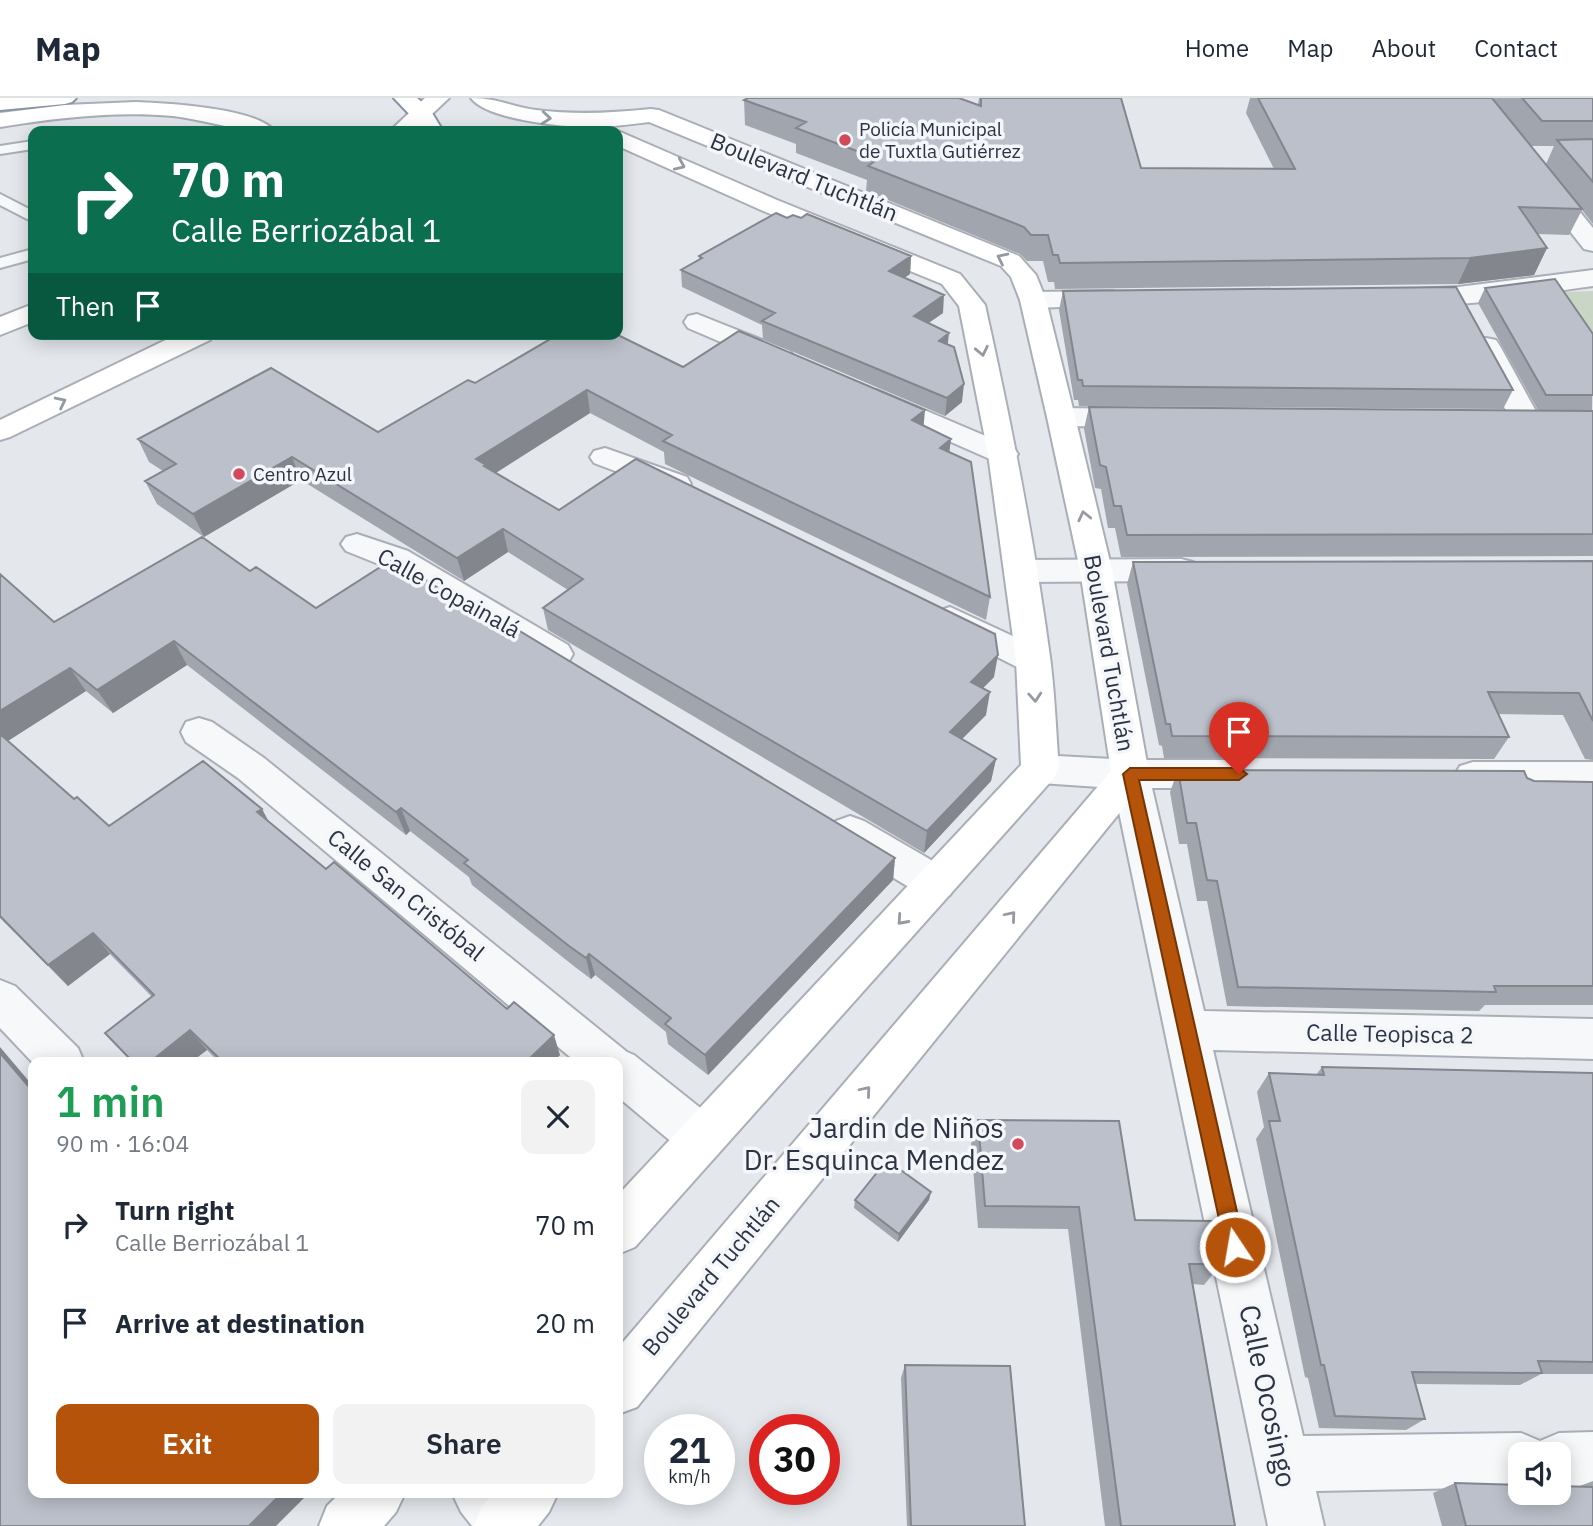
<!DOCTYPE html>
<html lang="en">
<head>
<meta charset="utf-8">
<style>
  :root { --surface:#fff; --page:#f2f2f3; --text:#1f2937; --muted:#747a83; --line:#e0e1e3; --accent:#b45309 }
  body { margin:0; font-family:"IBM Plex Sans",sans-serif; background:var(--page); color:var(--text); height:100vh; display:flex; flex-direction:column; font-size:26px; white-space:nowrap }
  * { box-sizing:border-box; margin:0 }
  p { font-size:23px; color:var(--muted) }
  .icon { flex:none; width:38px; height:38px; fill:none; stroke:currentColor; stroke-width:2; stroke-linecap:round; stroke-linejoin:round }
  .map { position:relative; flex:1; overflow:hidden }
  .panel { position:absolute; left:28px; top:959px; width:595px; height:441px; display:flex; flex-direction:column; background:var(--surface); border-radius:14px; box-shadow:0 4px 18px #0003 }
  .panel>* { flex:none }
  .banner { position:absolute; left:28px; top:28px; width:595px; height:214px; border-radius:14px; box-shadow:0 4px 18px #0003; background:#0b6e4f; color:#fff; overflow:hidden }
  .controls { position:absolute; left:1508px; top:1344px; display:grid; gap:14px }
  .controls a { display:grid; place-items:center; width:63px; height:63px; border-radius:14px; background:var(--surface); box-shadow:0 4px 18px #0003; font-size:35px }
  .speed { position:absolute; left:644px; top:1316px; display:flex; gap:14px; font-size:35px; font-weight:700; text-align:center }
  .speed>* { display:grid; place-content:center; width:91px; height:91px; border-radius:50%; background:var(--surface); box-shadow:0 4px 18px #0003; line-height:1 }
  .speed small { font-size:18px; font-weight:400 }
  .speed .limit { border:10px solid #d22; background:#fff; color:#111 }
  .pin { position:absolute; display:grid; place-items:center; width:60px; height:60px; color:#fff; margin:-72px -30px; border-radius:50% 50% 50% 0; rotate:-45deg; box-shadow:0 0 7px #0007 }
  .pin .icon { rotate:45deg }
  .me { position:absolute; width:77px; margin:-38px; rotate:348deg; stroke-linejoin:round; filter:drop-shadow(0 0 5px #0008) }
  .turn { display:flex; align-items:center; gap:24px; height:147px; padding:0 28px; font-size:32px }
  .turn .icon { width:91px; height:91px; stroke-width:2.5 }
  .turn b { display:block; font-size:49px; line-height:60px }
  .then { display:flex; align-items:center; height:66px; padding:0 28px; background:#0003; gap:14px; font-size:26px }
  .round { display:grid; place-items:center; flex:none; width:74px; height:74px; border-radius:14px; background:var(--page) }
  .headline { display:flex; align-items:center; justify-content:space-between; height:119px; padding:0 28px }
  h1 { font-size:42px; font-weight:600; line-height:52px; color:#1e9e55 }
  .primary-button { display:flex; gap:14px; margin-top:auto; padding:14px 28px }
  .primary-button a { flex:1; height:80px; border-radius:14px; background:var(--accent); color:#fff; font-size:28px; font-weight:600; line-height:80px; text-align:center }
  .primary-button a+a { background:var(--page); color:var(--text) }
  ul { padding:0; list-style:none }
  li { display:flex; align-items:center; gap:21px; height:98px; padding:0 28px }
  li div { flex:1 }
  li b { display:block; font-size:26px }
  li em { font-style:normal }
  header { display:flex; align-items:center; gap:42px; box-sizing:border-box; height:98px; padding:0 35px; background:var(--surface); border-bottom:2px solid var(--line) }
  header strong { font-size:33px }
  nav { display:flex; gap:38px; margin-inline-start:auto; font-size:24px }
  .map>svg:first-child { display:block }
  .green { fill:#c9d6c5 }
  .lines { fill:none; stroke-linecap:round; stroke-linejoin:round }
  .lane-casing { stroke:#a9aeb7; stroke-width:4 }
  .street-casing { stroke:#a9aeb7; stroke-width:4 }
  .secondary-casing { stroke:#a9aeb7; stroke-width:4 }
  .highway-casing { stroke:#8b94a3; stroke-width:4 }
  .lane { fill:#f7f8fa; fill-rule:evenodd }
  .street { fill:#f7f8fa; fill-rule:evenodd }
  .secondary { fill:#fff; fill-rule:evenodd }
  .highway { fill:#fff; fill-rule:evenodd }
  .wall { fill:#a1a5ae; fill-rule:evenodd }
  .shaded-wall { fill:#83868d }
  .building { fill:#bbc0ca; stroke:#83868d; stroke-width:2 }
  .oneway { stroke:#959aa2 }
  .route { fill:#b45309; stroke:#753606; stroke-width:2 }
  .poi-dot { fill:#d1495b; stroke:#f4f6f9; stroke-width:2.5 }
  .labels { text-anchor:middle; stroke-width:7; stroke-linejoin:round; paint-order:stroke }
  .far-poi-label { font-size:19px; fill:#2b3445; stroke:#f4f6f9; text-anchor:start }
  .street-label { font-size:23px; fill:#2b3445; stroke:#f4f6f9 }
  .near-poi-label { font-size:28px; fill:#2b3445; stroke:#f4f6f9; text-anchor:end }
  .near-street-label { font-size:28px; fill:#2b3445; stroke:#f4f6f9 }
</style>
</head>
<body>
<header>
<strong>Map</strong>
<nav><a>Home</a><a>Map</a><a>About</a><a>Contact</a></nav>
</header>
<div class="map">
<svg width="1593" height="1428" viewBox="0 0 1593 1428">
  <rect width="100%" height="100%" fill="#e4e7ec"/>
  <path class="green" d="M1593,193V234L1563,194Z"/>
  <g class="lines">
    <g class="lane-casing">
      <path id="lane" d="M33,43V51L0,56V48Z
        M0,96L33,113V124L0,107Z
        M33,151V161L0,170V160Z"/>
    </g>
    <g class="street-casing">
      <path id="street" d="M1465,0H1487L1593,130V153L1584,151Z
        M1593,172V188C1543,194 1444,215 1398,204L1394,198L1398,192L1458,189Z
        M1112,193L1121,195L1125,201L1121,207L1033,210L1024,208L1020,202L1024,196L1033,194Z
        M697,216L790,253L794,259L790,265L780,267L770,265L688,230L684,224L688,218Z
        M1486,240L1496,242L1500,248L1542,324L1537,330L1527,333L1517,330L1512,324L1472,248L1476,242Z
        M877,292L1014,350L1018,356L1014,362L1003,365L992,362L867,307L863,301L867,295Z
        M1061,310L1139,311L1149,314L1153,320L1149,326L1139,329L1061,328L1051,325L1047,319L1051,313Z
        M605,350L687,379L691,386L687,393L676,396L594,365L590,359L594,353Z
        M357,436L408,453L568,547L573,556L568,565L556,568L544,565L386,469L346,453L341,446L346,439Z
        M1181,461L1193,464L1197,472L1193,480L1181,483L1021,484L1009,481L1005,473L1009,465L1021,462Z
        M950,509L1045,553L1050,562L1045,571L1033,574L1021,571L938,529L933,521L938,513Z
        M199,620L212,624L264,660L627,954L634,957L718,1024L725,1040L718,1056L702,1062L686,1056L618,999V964H576L238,680L186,644L181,634L186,624Z
        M1040,657L1130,662H1227L1240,666L1246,676L1240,686L1227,690H1152L1204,913L1593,921V961L1213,952L1303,1338L1521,1335L1540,1343L1559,1335L1593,1334V1388L1559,1389V1356H1521V1389L1316,1393L1324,1428H1268L1114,690L1040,685L1027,681L1021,671L1027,661Z
        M1473,664H1593V692H1473L1460,688L1454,678L1460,668Z
        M850,718L864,723L950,773L956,785L950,797L936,802L922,797L836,745L831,734L836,723Z
        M0,882L15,888L78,950L84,964L33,965L0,930Z
        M452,1395H517L526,1404L534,1424L532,1428H472L461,1414Z"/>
    </g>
    <g class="secondary-casing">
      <path id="secondary" d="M425,0H449L414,33H390Z
        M471,0C499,0 511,9 536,12C575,17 612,15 651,11L659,12L1019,158L1036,177L1046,202L1075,319L1112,472L1149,676L1143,686L637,1309L618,1316V1250L1111,673L1080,472L1047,319L1020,202L1011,179L1001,168L649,24C631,26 613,29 595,29C568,30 487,22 471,0Z
        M136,4C163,5 258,10 274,33C240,35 207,22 173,18C115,13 57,20 0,29V15L65,7Z
        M618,33L777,102L960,176L985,207C1011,324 1034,440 1050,559C1055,596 1056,634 1059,671L1053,681L635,1149L618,1156V1097L1021,667L1016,562L988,356L959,208L942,186L761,112L618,48Z
        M33,206V224L0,237V219Z
        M178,236H213L210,242L10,339L0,342V322Z
        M340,1395H405L396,1414L384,1428H319L327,1408Z
        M494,1395H558L549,1414L538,1428H474L482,1408Z"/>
    </g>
    <g class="highway-casing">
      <path id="highway" d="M0,0H76L72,4L65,6L0,12Z
        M394,0H417L429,10L443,33H421L412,19Z"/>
    </g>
    <use href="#lane" class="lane"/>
    <use href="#street" class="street"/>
    <use href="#secondary" class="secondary"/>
    <use href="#highway" class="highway"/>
  </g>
  <path class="wall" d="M979,0H1121L1141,70L1274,71L1246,15L1250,0H1593V126L1582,112L1569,137L1537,136L1547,150L1534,177L1458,186L1055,191L1054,184H1048L1043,163H1027L1020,156L866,93L867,82L796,55V46L745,27L744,2L978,6ZM1531,48H1554L1546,66Z
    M787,120H801L911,158L910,176L904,180L943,215L928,225L948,247L962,304L945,318L763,241L762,227L682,189L681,172L699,162V158Z
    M1485,190L1593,236L1592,312H1538L1478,205Z
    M1063,193L1513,292L1503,311L1079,308L1078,302H1074L1059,212Z
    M683,269L924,328L951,341L949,354L990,499L986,522L665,366L664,354L590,315L496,375L559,412L994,579L983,590L986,617L962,641L996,661L991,683L924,755L548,532L543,510L568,492L508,454L464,483L301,382L204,439L157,406L145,383L163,373L149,364L138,341L378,334L475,285Z
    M1089,309L1593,313V458L1121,459L1115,430H1108L1101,391L1095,390L1084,331Z
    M1593,463V662L1585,661L1563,617L1498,616L1509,639L1494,661L1164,660L1162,648L1159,647L1127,486L1133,464Z
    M250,473L316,510L507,534L895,760L893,782L708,977L668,946L666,934L595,877L591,881L575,869L472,787L469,779L410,733L406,737L187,567L113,615L86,593L8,643L74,701L109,728L262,711L269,724L326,771L560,957L553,964H219L207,952L191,964H132L152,899L110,856L68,888L0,820V476L54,524Z
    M1178,672L1527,680L1534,683L1593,684V907H1485L1479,913L1227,908L1207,803H1197L1187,746H1179L1170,694Z
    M1322,969L1593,975V1276H1541L1520,1287L1416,1286L1425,1321L1406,1332L1319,1330L1308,1280L1305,1279L1256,1041L1264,1029L1257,994L1269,975L1316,977Z
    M978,1022L1135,1122L1221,1166L1204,1187L1193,1186L1235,1428H1105L1068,1131L978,1130L971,1046Z
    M855,1102H929L898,1144L854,1110Z
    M905,1267L1025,1428H907L901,1280Z
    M1593,1383V1428H1442L1433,1395L1455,1385L1577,1389Z"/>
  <path class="shaded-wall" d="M1547,150L1534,177L1458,186L1470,160Z
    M911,158L910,176L888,191L889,173Z
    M944,197L943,215L913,236L914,218Z
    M949,235L947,253L939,243Z
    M964,286L962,304L945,318L947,300Z
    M587,292L590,315L489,379L476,361Z
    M925,312L923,335L912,322Z
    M951,341L948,364L940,350Z
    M292,359L301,382L204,439L193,416Z
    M503,431L508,454L464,483L457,460Z
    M174,543L187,567L113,615L97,592Z
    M998,557L994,579L967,606L971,584Z
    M70,570L86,593L3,646L0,643V613Z
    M990,594L986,617L947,656L950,634Z
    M996,661L991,683L924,755L927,733Z
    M401,710L410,733L406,737L396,714Z
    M262,711L274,734L257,714Z
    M895,760L893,782L708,977L705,957Z
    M93,835L110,856L68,888L48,867Z
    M589,856L595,877L591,881L586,860Z
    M190,932L207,952L191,964H150Z
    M554,937L560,957L553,964H526Z
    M0,949L33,988L29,989L0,955Z
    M931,1094L929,1102L898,1144L899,1136Z
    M282,1395H309L276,1428H249Z"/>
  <path class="building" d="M748,0H959L981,8V0H1121L1141,70L1295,71L1258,0H1492L1582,111L1519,109L1547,150L1470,160L1060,165L1058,157H1053L1048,137H1031L1024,129L868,68L878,61L796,30L806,24L744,2Z
    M1522,0H1593V23H1542Z
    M1593,41V84L1557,42Z
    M776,115L787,120L793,117L801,120L807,116L911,158L889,173L944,197L914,218L949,235L939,243L954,249L964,286L947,300L762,223L775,215L681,172L702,160L699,158Z
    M1555,181L1593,236V297H1546L1485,190Z
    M1456,189L1513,292L1083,288L1082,282H1078L1063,193Z
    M739,233L925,312L912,322L951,341L940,350L971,364L990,499L663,343L672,337L587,292L476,361L486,367L484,368L559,412L636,361L995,536L998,557L971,584L990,594L950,634L996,661L927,733L543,510L583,481L503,431L457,460L292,359L193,416L145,383L176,366L138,341L271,270L378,334L468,282L475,285L559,236H616L683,269Z
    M1089,309L1593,313V436L1127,437L1121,408H1114L1106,369L1100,367Z
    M202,439L250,473L256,469L316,510L393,461L507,534L513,529L895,760L705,957L665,926L671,920L589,856L586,860L569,848L464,765L468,762L401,710L396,714L174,543L97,592L70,570L0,613V476L54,524Z
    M1593,463V623L1579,595L1488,594L1509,639L1172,638L1170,626H1166L1133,464Z
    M0,636L74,701L77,699L109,728L203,663L262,711L257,714L326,771L334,764L507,911L514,904L554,937L526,964H223L190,932L150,964H133L105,935L154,897L93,835L48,867L0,818Z
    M1178,672L1524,673L1527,680L1534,683L1593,684V888H1494L1496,894L1238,889L1217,783L1207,782L1196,725H1187Z
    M0,955L29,989L33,986V1395H282L249,1428H0Z
    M1322,969L1593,975V1264L1538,1263L1542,1275L1412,1274L1425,1321L1335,1318L1324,1267H1321L1269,1023H1280L1269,975L1324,977Z
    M978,1022L1119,1023L1135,1122L1212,1123L1221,1166H1189L1235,1428H1121L1079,1109L985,1108Z
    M887,1062L931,1094L899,1136L855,1102Z
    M905,1267L1010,1268L1025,1428H911Z
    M1455,1385L1521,1387V1395H1559V1388L1593,1389V1428H1466Z"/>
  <defs><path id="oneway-chevron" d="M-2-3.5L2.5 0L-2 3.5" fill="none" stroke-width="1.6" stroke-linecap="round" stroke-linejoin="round" transform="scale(1.75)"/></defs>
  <g class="oneway">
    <use href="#oneway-chevron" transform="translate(546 20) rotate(5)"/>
    <use href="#oneway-chevron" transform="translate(680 67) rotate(24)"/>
    <use href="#oneway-chevron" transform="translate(1002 160) rotate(-154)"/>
    <use href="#oneway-chevron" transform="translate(982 253) rotate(78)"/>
    <use href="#oneway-chevron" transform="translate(61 304) rotate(-26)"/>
    <use href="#oneway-chevron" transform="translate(1084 418) rotate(-103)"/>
    <use href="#oneway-chevron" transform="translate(1035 599) rotate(86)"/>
    <use href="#oneway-chevron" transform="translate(1011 818) rotate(-50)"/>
    <use href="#oneway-chevron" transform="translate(902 822) rotate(132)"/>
    <use href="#oneway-chevron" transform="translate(866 993) rotate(-50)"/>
  </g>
  <path class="route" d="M1130,670H1239L1247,676L1239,682H1139L1245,1149L1242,1156L1235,1159L1228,1156L1225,1149L1123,676Z"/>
  <g class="poi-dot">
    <circle cx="845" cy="42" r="7"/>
    <circle cx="239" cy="376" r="7"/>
    <circle cx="1018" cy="1046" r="7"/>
  </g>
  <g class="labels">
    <g class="far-poi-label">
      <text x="859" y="38">Policía Municipal<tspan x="859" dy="22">de Tuxtla Gutiérrez</tspan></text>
      <text x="253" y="383">Centro Azul</text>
    </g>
    <g class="street-label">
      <text transform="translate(804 79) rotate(22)" y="8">Boulevard Tuchtlán</text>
      <text transform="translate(449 495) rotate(29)" y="8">Calle Copainalá</text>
      <text transform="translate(1109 555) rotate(80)" y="8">Boulevard Tuchtlán</text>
      <text transform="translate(406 797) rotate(39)" y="8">Calle San Cristóbal</text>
      <text transform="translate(1390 936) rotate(1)" y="8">Calle Teopisca 2</text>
      <text transform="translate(711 1178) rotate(-50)" y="8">Boulevard Tuchtlán</text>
    </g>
    <g class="near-poi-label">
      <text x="1004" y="1040">Jardin de Niños<tspan x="1004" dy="32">Dr. Esquinca Mendez</tspan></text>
    </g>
    <g class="near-street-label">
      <text transform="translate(1268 1298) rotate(78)" y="10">Calle Ocosingo</text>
    </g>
  </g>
</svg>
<div class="controls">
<a><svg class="icon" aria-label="sound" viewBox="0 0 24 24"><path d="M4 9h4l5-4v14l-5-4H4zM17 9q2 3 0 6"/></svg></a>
</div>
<div class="speed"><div>21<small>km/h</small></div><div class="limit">30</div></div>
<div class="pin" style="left:1239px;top:676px;background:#d93025"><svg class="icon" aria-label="arrive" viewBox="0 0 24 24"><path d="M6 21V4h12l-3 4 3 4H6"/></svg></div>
<svg class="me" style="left:1235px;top:1149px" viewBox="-20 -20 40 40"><circle r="17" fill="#b45309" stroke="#fff" stroke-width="3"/><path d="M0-11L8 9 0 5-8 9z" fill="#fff"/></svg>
<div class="banner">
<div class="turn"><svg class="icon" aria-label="right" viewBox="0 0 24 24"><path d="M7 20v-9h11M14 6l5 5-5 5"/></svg><div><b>70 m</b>Calle Berriozábal 1</div></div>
<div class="then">Then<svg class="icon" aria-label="arrive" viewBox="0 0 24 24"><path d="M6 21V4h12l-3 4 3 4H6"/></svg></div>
</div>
<section class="panel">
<div class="headline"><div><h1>1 min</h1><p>90 m · 16:04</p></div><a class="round"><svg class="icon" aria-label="close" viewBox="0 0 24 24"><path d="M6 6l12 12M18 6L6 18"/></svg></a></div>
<ul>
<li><svg class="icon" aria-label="right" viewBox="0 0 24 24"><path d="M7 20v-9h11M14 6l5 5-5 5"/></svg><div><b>Turn right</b><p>Calle Berriozábal 1</p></div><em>70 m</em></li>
<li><svg class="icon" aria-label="arrive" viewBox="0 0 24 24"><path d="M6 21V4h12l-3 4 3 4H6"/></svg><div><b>Arrive at destination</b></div><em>20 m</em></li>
</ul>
<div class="primary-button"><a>Exit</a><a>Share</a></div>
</section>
</div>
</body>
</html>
